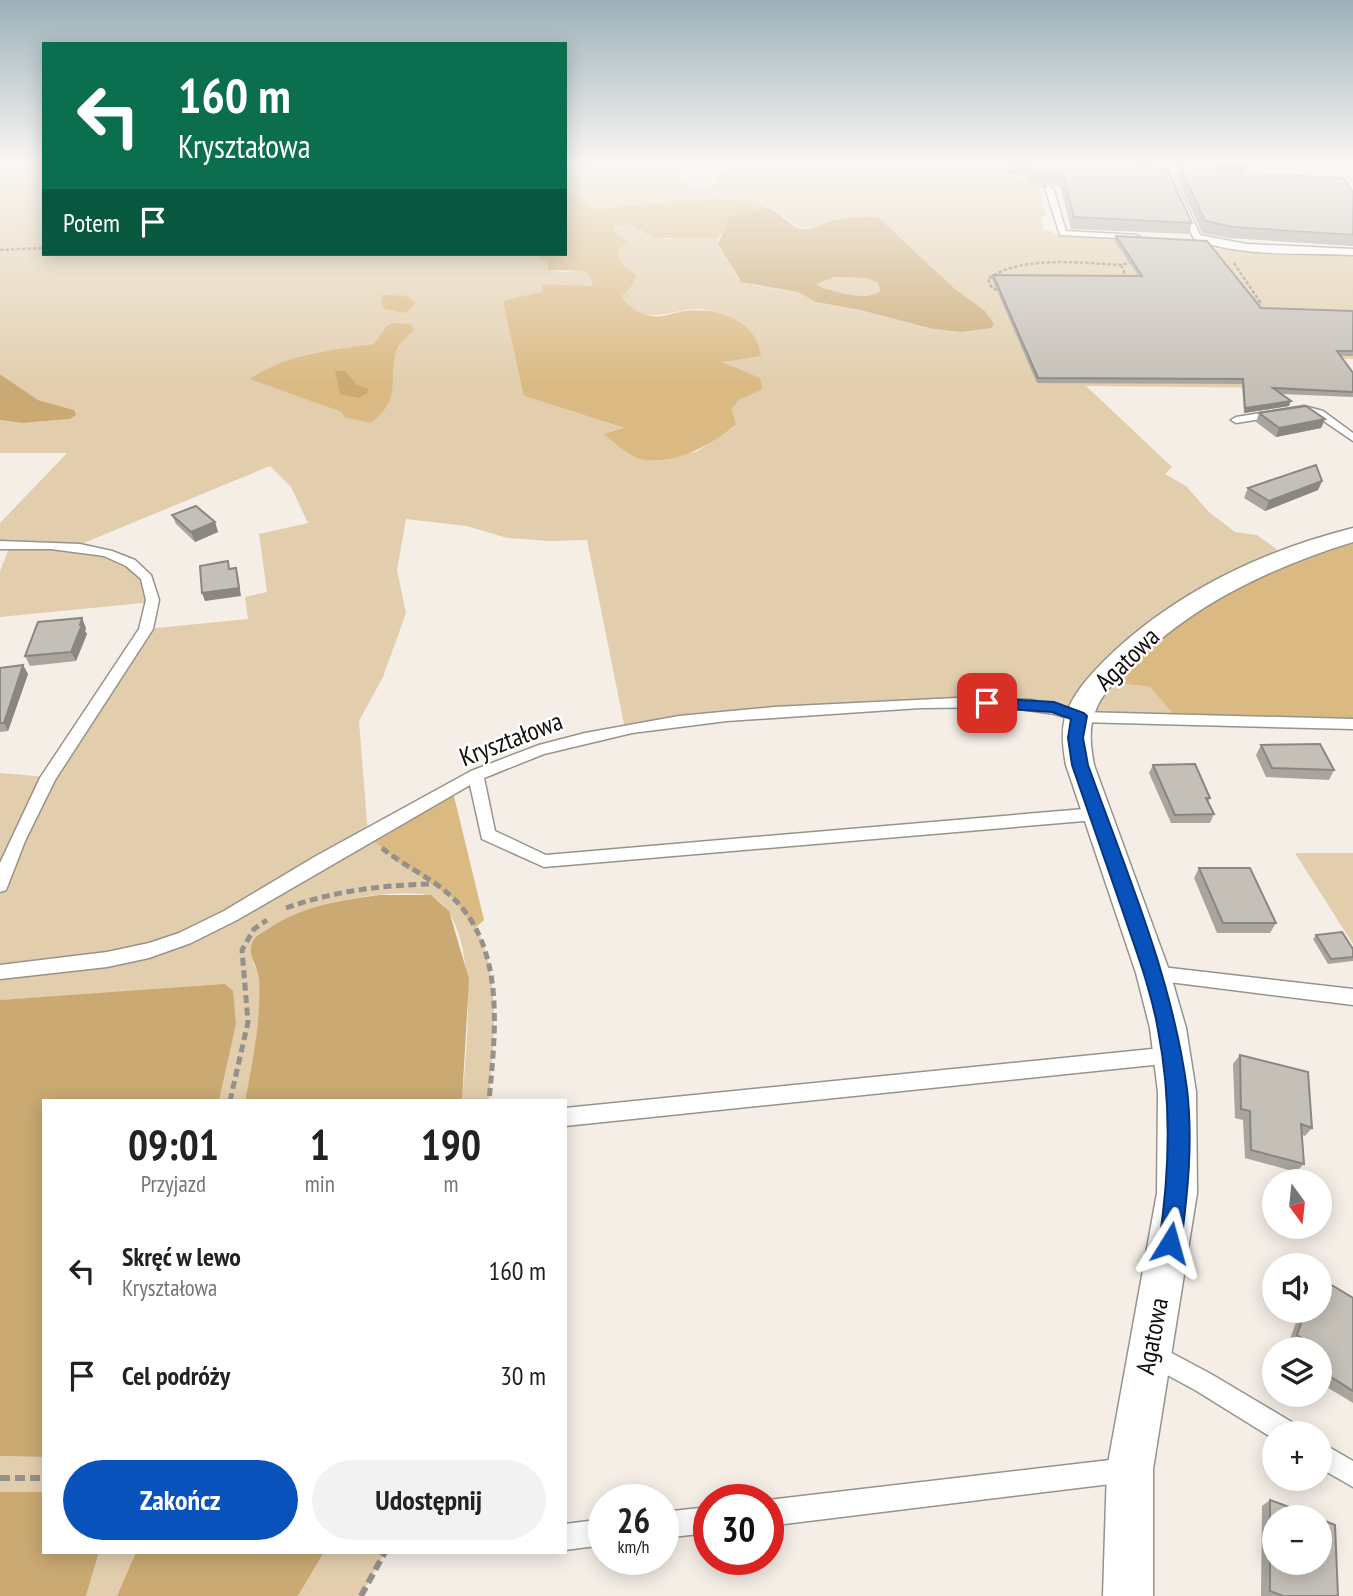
<!DOCTYPE html>
<html lang="pl">
<head>
<meta charset="utf-8">
<style>
  :root { --surface:#fff; --page:#f2f2f2; --text:#222; --muted:#767676; --accent:#0952bc }
  body { margin:0; font-family:"PT Sans Narrow",sans-serif; background:var(--page); color:var(--text); height:100vh; display:flex; flex-direction:column; font-size:26px; white-space:nowrap }
  * { box-sizing:border-box; margin:0 }
  p { font-size:23px; color:var(--muted) }
  .icon { flex:none; width:38px; height:38px; fill:none; stroke:currentColor; stroke-width:2; stroke-linecap:round; stroke-linejoin:round }
  .map { position:relative; flex:1; overflow:hidden }
  .sheet { position:absolute; left:42px; top:1099px; width:525px; height:455px; display:flex; flex-direction:column; background:var(--surface); border-radius:0px; box-shadow:0 4px 18px #0003 }
  .sheet>* { flex:none }
  .guide { position:absolute; left:42px; top:42px; width:525px; height:214px; border-radius:0px; box-shadow:0 4px 18px #0003; background:#0b6e4f; color:#fff; overflow:hidden }
  .needle { width:46px; rotate:165deg }
  .controls { position:absolute; left:1262px; top:1169px; display:grid; gap:14px }
  .controls a { display:grid; place-items:center; width:70px; height:70px; border-radius:50%; background:var(--surface); box-shadow:0 4px 18px #0003; font-size:35px }
  .speed { position:absolute; left:588px; top:1484px; display:flex; gap:14px; font-size:35px; font-weight:700; text-align:center }
  .speed>* { display:grid; place-content:center; width:91px; height:91px; border-radius:50%; background:var(--surface); box-shadow:0 4px 18px #0003; line-height:1 }
  .speed small { font-size:18px; font-weight:400 }
  .speed .limit { border:10px solid #d22; background:#fff; color:#111 }
  .pin { position:absolute; display:grid; place-items:center; width:60px; height:60px; color:#fff; margin:-30px; border-radius:14px; box-shadow:0 4px 10px #0006 }
  .me { position:absolute; width:77px; margin:-38px; rotate:8deg; stroke-linejoin:round; filter:drop-shadow(0 0 5px #0008) }
  .turn { display:flex; align-items:center; gap:24px; height:147px; padding:0 21px; font-size:32px }
  .turn .icon { width:91px; height:91px; stroke-width:2.5 }
  .turn b { display:block; font-size:49px; line-height:60px }
  .then { display:flex; align-items:center; height:66px; padding:0 21px; background:#0003; gap:14px; font-size:26px }
  .eta { display:flex; justify-content:space-evenly; align-items:center; height:119px; text-align:center }
  .eta b { font-size:42px; font-weight:800; line-height:49px }
  .action { display:flex; gap:14px; margin-top:auto; padding:14px 21px }
  .action a { flex:1; height:80px; border-radius:42px; background:var(--accent); color:#fff; font-size:28px; font-weight:800; line-height:80px; text-align:center }
  .action a+a { background:var(--page); color:var(--text) }
  ul { padding:0; list-style:none }
  li { display:flex; align-items:center; gap:21px; height:105px; padding:0 21px }
  li div { flex:1 }
  li b { display:block; font-size:26px }
  li em { font-style:normal }
  .map>svg:first-child { display:block }
  .green { fill:#e2cead }
  .forest { fill:#dab982 }
  .water { fill:#caa972; fill-rule:evenodd }
  .lines { fill:none; stroke-linecap:round; stroke-linejoin:round }
  .lane-casing { stroke:#97938b; stroke-width:3 }
  .street-casing { stroke:#97938b; stroke-width:3 }
  .path-far2 { stroke:#94908a; stroke-width:2.5; stroke-dasharray:3.5 2; stroke-linecap:butt }
  .path-far1 { stroke:#94908a; stroke-width:5; stroke-dasharray:8 4.5; stroke-linecap:butt }
  .path { stroke:#94908a; stroke-width:6; stroke-dasharray:10 5; stroke-linecap:butt }
  .lane { fill:#fff; fill-rule:evenodd }
  .street { fill:#fff; fill-rule:evenodd }
  .wall { fill:#a9a59d }
  .shaded-wall { fill:#8a8680 }
  .building { fill:#c5c0b7; stroke:#8a8680; stroke-width:2 }
  .route { fill:#0952bc; stroke:#06357a; stroke-width:2 }
  .labels { text-anchor:middle; stroke-width:5; stroke-linejoin:round; paint-order:stroke }
  .street-label { font-size:26px; fill:#100f0c; stroke:#fff }
</style>
</head>
<body>
<div class="map">
<svg width="1353" height="1596" viewBox="0 0 1353 1596">
  <rect width="100%" height="100%" fill="#f4eee6"/>
  <path class="green" d="M0,163H44V254H535L549,263L548,270L563,272L586,270L593,282L591,287L543,284L524,396L626,429L604,434L644,460L696,452L736,426L732,409L739,400L763,388L759,378L722,361L760,356C759,331 741,326 721,317C715,314 708,310 701,309C671,308 641,330 622,296L632,286L618,256L621,247L613,226L629,224L642,232L668,239L691,236L719,238L718,244L738,279L754,285L798,292L816,302L860,310L933,329L961,332L992,328L994,324L985,311L955,289L879,218L838,220L817,227L801,229L775,210L750,201L713,199L595,209L571,193L565,184V163H674L691,188L714,185L715,178L728,170L784,163H939L1028,180L1039,187L1046,216H1041L1044,230L1053,231L1054,234L1128,238L1236,251L1353,256V359L1286,357L1307,388L1086,386L1172,467L1165,474L1186,486L1209,512L1235,532L1257,535L1287,557L1102,681L1150,687L1177,719L1079,717L1054,707L890,705L625,729L587,540L550,541L507,538L467,526L406,519L397,570L406,613L383,677L359,721L368,835C379,845 389,855 401,863C419,875 439,886 455,900C506,946 494,1039 489,1101H462C466,1051 482,926 433,897C423,891 382,894 369,896C324,902 293,912 255,938L253,963L259,974V1008L255,1053L245,1101H219L236,1024L115,993L0,1000V773L48,777L146,629L248,619L245,597L267,592L259,534L308,523L291,487L270,466L74,547L93,549L139,569L153,602L0,617V571L10,546L0,545V523L67,453H0V420L22,423L70,419L74,410L38,400L0,374Z
    M834,277L867,278L878,283L880,291C866,301 830,295 816,284Z
    M1295,853H1353V944Z
    M0,1456L44,1457V1492H0Z
    M99,1552H136L117,1596H86Z
    M324,1552H385L361,1596H298Z"/>
  <path class="forest" d="M565,184L572,193L595,209L713,199L751,201L768,208L730,217L719,238H654L629,224L614,226L617,235L629,243L621,247L618,256L625,267L636,275L632,286L622,296C628,307 639,314 652,316C662,318 675,312 685,311C716,307 757,320 761,356L723,362L760,378L763,389L739,400L732,409L736,425C710,445 680,463 645,460C631,458 615,443 603,434L624,428L524,396L503,301L542,292L543,284L591,286L593,282L586,271L548,270V263L535,254H565Z
    M383,295L406,296L416,303L406,313L384,309L381,302Z
    M392,323L411,324L414,330C408,336 398,344 396,351C388,381 402,399 371,423L344,417L342,412L250,379C289,353 329,351 374,344L386,327Z
    M1353,535V724L1177,719L1150,687L1101,681L1173,616Z
    M452,788L484,920L475,928L454,899L397,861L368,836Z"/>
  <path class="water" d="M768,208C780,212 792,227 801,229C811,231 819,225 828,222C844,218 863,215 879,218L955,289L985,311L994,324L992,328L961,332L933,329L860,310L816,302L798,292L741,282L718,244L729,217ZM834,277L867,278L878,283L880,291C865,302 839,292 822,288L817,284Z
    M335,371H345L357,385L368,389L367,393L359,398L340,394Z
    M0,374L38,400L74,410L76,415L70,419L22,423L0,420Z
    M380,895H431L449,911L469,979L462,1101H245C253,1060 261,1020 259,979C258,965 244,952 255,938C258,935 265,931 268,929C302,906 340,900 380,895Z
    M225,984L233,991L236,1024L219,1101H44V1457L0,1456V1000Z
    M0,1492H44V1552H99L86,1596H0Z
    M136,1552H324L298,1596H117Z"/>
  <g class="lines">
    <g class="lane-casing">
      <path id="lane" d="M1145,163H1157L1179,168L1174,178L1200,235L1247,244L1353,249V255C1302,252 1242,258 1194,239L1166,178L1171,171Z
        M1049,186L1053,188L1066,231L1136,235L1140,237L1136,239L1060,235L1045,188Z
        M1304,406L1323,411L1353,433V441L1315,415L1304,412L1236,423L1231,420L1236,417Z
        M0,541L80,544L112,551L135,560L151,575L159,600L153,629L55,780L25,841L8,885L6,890L0,892V863L40,778L139,629L146,600L141,579L126,566L104,556L51,549H0Z
        M977,697L1032,700L1080,712L1353,719V729L1079,722L1055,714L1005,707L920,708L727,721L632,733L544,754L484,778L495,831L546,855L1096,808L1104,814L1096,820L544,867L482,839L470,785L237,920L191,943L149,958L107,967L0,979V965L107,952L149,943L179,933L224,911L316,856L471,771L539,745L585,733L679,716L774,707Z
        M1153,966L1353,989V1005L1153,980L1147,978L1144,973L1147,968Z
        M1172,1047L1179,1049L1182,1055L1179,1061L1172,1063L565,1126V1108Z
        M1153,1343L1211,1374L1295,1424L1298,1433H1274V1439L1195,1390L1145,1363L1141,1355L1145,1347Z
        M1320,1442L1353,1461V1487L1320,1468Z
        M1127,1458L1136,1461L1139,1470L1136,1479L1127,1482L768,1526V1500Z
        M709,1507V1533L663,1538V1512Z
        M604,1519V1545L565,1550V1524Z"/>
    </g>
    <g class="street-casing">
      <path id="street" d="M1353,528V542C1269,568 1189,606 1127,670C1114,682 1101,695 1095,712C1088,729 1091,748 1094,765L1170,973L1186,1028L1196,1092L1197,1193L1153,1469V1596H1103L1107,1469L1157,1193L1158,1092L1150,1028L1136,973L1066,765C1063,749 1061,733 1065,717C1072,695 1089,676 1105,660C1172,594 1261,551 1353,528Z"/>
    </g>
    <path class="path-far2" d="M0,250L44,248
      M1234,263L1260,302L1256,309
      M1121,265L1127,279
      M1002,292L992,288L988,279C1019,255 1084,263 1121,265L1132,262"/>
    <path class="path-far1" d="M382,848C405,867 435,879 456,901C506,953 495,1035 489,1101
      M286,908C334,891 382,885 433,884
      M230,1101L248,1022L242,950L254,929L267,920"/>
    <path class="path" d="M0,1478H44
      M361,1596L385,1552"/>
    <use href="#lane" class="lane"/>
    <use href="#street" class="street"/>
  </g>
  <path class="wall" d="M952,163H1155L1154,166L1192,223L1189,234L1071,229L1061,188L1047,183L1044,187H1039L1022,176Z
    M1166,163H1251L1244,172L1239,173L1353,192V246L1229,238L1202,233L1177,178L1180,167Z
    M1116,236L1261,308L1353,311V356H1341L1353,373V397L1281,394L1289,406L1244,413L1242,384L1037,383L992,279L993,275L1138,276L1114,240Z
    M1259,413L1325,419L1321,428L1276,437L1256,422Z
    M1322,481L1318,490L1265,511L1244,498L1248,488Z
    M172,515L215,522L218,532L195,542L176,524Z
    M86,628L85,631L87,634L76,661L30,666L25,656Z
    M23,665L28,674L8,731L0,732V668Z
    M1261,745L1334,770L1329,780L1266,777L1256,755Z
    M1153,765L1210,798L1208,802L1214,814L1210,823H1171L1149,773Z
    M1199,868L1276,923L1270,933H1217L1194,878Z
    M1316,935L1353,949V961L1328,964L1313,939Z
    M1240,1055L1312,1128L1305,1136L1302,1135L1304,1164L1296,1172L1245,1158L1243,1120L1235,1118L1233,1064Z
    M1353,1298V1403L1320,1383V1349H1300L1289,1342L1300,1311H1320Z
    M1270,1500L1338,1596H1261L1262,1506Z"/>
  <path class="shaded-wall" d="M1232,163H1251L1244,172L1215,174L1218,164Z
    M1049,173L1047,183L1044,187L1046,177Z
    M1291,401L1289,406L1244,413L1245,408Z
    M1325,419L1321,428L1276,437L1279,428Z
    M1322,481L1318,490L1265,511L1269,501Z
    M215,522L218,532L195,542L191,532Z
    M236,568L238,576L241,596L205,601L202,593Z
    M82,618L86,628L85,631L87,634L76,661L71,652Z
    M23,665L28,674L8,731L4,723Z"/>
  <path class="building" d="M1009,163H1121L1167,168L1192,223L1074,217L1064,178L1049,173L1046,177H1041L1024,166Z
    M1182,163H1232L1218,164L1217,169L1239,171L1237,173L1343,178L1353,192V235L1233,227L1205,221L1180,167Z
    M1116,236L1207,241L1261,308L1353,311V351H1337L1353,373V392L1273,388L1291,401L1245,408L1243,379L1038,378L993,275L1142,276Z
    M1306,406L1325,419L1279,428L1259,413Z
    M1316,465L1322,481L1269,501L1248,488Z
    M196,506L215,522L191,532L172,515Z
    M228,561L229,569L236,568L239,588L202,593L200,566Z
    M82,618L80,625H82L71,652L25,656L38,622Z
    M23,665L4,723H0V668Z
    M1320,744L1334,770L1272,768L1261,745Z
    M1195,764L1210,798H1206L1214,814L1175,815L1153,765Z
    M1199,868H1250L1276,923H1223Z
    M1342,932L1353,949V957L1331,959L1316,935Z
    M1240,1055L1308,1072L1312,1128L1301,1124L1304,1164L1251,1150L1250,1111L1241,1109Z
    M1320,1278L1353,1298V1391L1320,1370V1355L1321,1350L1297,1335L1305,1311H1320Z
    M1270,1500L1316,1517H1274V1563H1320V1519L1335,1525L1338,1596H1283L1270,1591Z"/>
  <linearGradient id="sky" x2="0" y2="1"><stop stop-color="#9cb0b9"/><stop offset="0.42" stop-color="#faf7f4"/><stop offset="1" stop-color="#faf7f4" stop-opacity="0"/></linearGradient>
  <rect width="1353" height="386" fill="url(#sky)"/>
  <path class="route" d="M987,698L1054,702L1084,713L1087,716L1083,738L1088,765C1126,871 1172,977 1187,1089C1193,1140 1188,1192 1181,1243L1178,1250L1170,1254L1162,1250L1159,1243C1170,1171 1172,1101 1158,1030C1151,989 1136,951 1123,912C1106,863 1089,814 1072,765L1068,738L1071,719L1052,712L982,707L980,703L982,700Z"/>
  <g class="labels">
    <g class="street-label">
      <text transform="translate(1127 659) rotate(-44)" y="9">Agatowa</text>
      <text transform="translate(511 739) rotate(-21)" y="9">Kryształowa</text>
      <text transform="translate(1152 1336) rotate(-79)" y="9">Agatowa</text>
    </g>
  </g>
</svg>
<div class="controls">
<a><svg class="needle" viewBox="-14 -14 28 28"><path d="M0-13l5 13h-10z" fill="#e53935"/><path d="M0 13l5-13h-10z" fill="#767676"/></svg></a>
<a><svg class="icon" aria-label="sound" viewBox="0 0 24 24"><path d="M4 9h4l5-4v14l-5-4H4zM17 9q2 3 0 6"/></svg></a>
<a><svg class="icon" aria-label="layers" viewBox="0 0 24 24"><path d="M12 4l9 5-9 5-9-5zM3 14l9 5 9-5"/></svg></a>
<a>+</a>
<a>−</a>
</div>
<div class="speed"><div>26<small>km/h</small></div><div class="limit">30</div></div>
<div class="pin" style="left:987px;top:703px;background:#d93025"><svg class="icon" aria-label="arrive" viewBox="0 0 24 24"><path d="M6 21V4h12l-3 4 3 4H6"/></svg></div>
<svg class="me" style="left:1170px;top:1243px" viewBox="-20 -20 40 40"><path d="M0-17L14 15 0 8-14 15z" fill="#0952bc" stroke="#fff" stroke-width="4"/></svg>
<div class="guide">
<div class="turn"><svg class="icon" aria-label="left" viewBox="0 0 24 24"><path d="M17 20v-9H6M10 6l-5 5 5 5"/></svg><div><b>160 m</b>Kryształowa</div></div>
<div class="then">Potem<svg class="icon" aria-label="arrive" viewBox="0 0 24 24"><path d="M6 21V4h12l-3 4 3 4H6"/></svg></div>
</div>
<section class="sheet">
<div class="eta">
<div><b>09:01</b><p>Przyjazd</p></div>
<div><b>1</b><p>min</p></div>
<div><b>190</b><p>m</p></div>
</div>
<ul>
<li><svg class="icon" aria-label="left" viewBox="0 0 24 24"><path d="M17 20v-9H6M10 6l-5 5 5 5"/></svg><div><b>Skręć w lewo</b><p>Kryształowa</p></div><em>160 m</em></li>
<li><svg class="icon" aria-label="arrive" viewBox="0 0 24 24"><path d="M6 21V4h12l-3 4 3 4H6"/></svg><div><b>Cel podróży</b></div><em>30 m</em></li>
</ul>
<div class="action"><a>Zakończ</a><a>Udostępnij</a></div>
</section>
</div>
</body>
</html>
